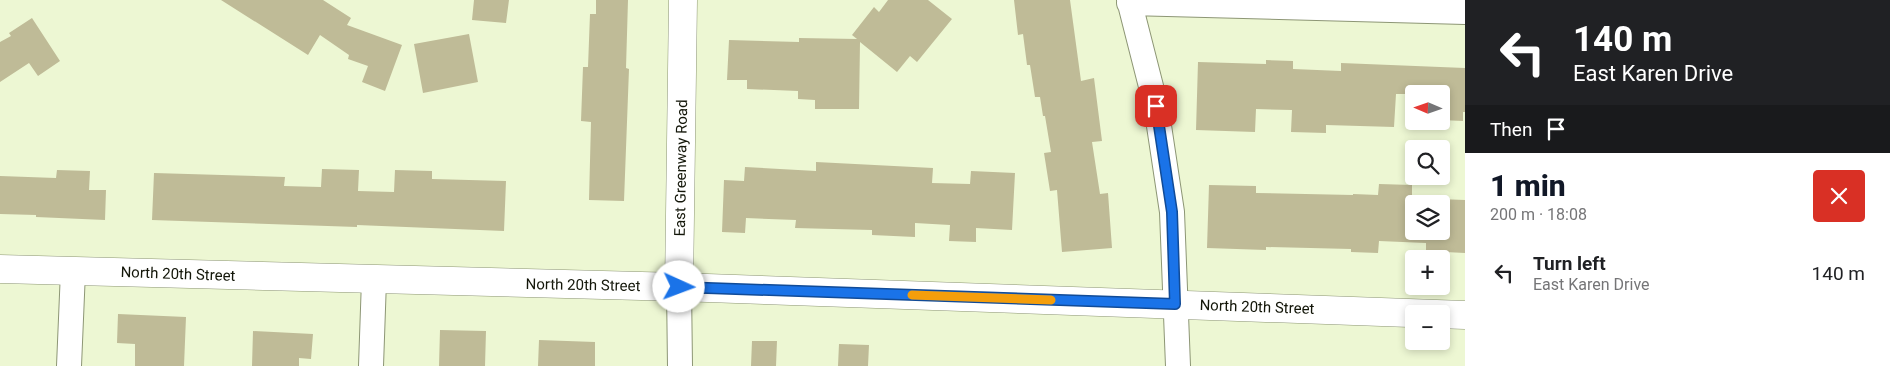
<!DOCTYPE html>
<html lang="en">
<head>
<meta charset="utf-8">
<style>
  :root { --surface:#fff; --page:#f6f6f6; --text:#202124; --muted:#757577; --accent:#111827 }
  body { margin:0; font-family:Roboto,sans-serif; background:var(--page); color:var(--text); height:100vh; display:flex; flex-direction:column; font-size:19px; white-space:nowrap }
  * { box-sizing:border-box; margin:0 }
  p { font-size:16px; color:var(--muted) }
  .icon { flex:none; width:28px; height:28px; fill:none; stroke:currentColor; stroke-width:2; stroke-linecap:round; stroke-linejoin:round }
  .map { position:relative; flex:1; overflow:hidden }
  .sheet { display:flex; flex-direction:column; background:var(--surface); width:425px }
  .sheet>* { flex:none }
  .guide { background:#202124; color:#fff; overflow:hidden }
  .needle { width:32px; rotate:272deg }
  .buttons { position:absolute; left:1405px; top:85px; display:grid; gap:10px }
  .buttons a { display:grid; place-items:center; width:45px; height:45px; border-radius:5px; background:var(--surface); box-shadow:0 2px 8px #0003; font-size:25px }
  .pin { position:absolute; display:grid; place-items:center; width:42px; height:42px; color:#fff; margin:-21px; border-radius:10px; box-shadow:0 2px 8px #0006 }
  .me { position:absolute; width:55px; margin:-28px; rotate:92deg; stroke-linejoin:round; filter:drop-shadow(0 0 4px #0008) }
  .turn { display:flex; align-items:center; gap:18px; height:105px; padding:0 25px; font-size:22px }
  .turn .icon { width:65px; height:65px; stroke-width:2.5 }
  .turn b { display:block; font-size:35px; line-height:42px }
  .then { display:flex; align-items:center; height:48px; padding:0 25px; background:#0003; gap:10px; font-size:19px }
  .round { display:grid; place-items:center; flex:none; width:52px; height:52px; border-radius:5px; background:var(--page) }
  .head { display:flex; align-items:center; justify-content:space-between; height:85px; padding:0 25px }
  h1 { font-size:30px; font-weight:800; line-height:38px; color:var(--accent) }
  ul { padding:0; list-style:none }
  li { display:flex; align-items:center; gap:15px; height:70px; padding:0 25px }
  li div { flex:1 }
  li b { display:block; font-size:19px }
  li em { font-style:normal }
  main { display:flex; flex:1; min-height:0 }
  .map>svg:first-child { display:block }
  .building { fill:#bfbb97; fill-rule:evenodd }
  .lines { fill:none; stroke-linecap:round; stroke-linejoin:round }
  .street-casing { stroke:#8d9675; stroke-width:26 }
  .secondary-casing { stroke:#8d9675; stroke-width:29 }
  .street { stroke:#fff; stroke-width:24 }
  .secondary { stroke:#fff; stroke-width:28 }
  .route-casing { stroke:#114b97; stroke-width:12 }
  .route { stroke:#1a73e8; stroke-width:9 }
  .slow { stroke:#f59e0b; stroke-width:9 }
  .labels { text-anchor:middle; stroke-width:4; stroke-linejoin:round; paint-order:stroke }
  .street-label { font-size:15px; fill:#131609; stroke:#fff }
</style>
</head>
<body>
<main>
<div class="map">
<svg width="1465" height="366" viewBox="0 0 1465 366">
  <rect width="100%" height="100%" fill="#edf7d3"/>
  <path class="building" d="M221,0H323L351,18L347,25L402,45L385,91L362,82L368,66L348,59L349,55L320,35L308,55Z
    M474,0H509L506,23L472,20Z
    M596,0H628L626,68L629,69L624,201L589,200L591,122L581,121L583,67H588L590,14H596Z
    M888,0H928L952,19L917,62L910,56L897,72L860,42L859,109H815V100L798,99V91L747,89V80H727L729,40L799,42V38L857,39L852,35L874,7L879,12Z
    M1014,0H1070L1081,81L1094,78L1102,141L1092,142L1100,194L1108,193L1112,248L1062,252L1057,190L1050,191L1044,153L1051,152L1045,116H1043L1040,97H1035L1030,65H1027L1023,34L1018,35Z
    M32,18L60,61L38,76L29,63L0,82V42L11,36L9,33Z
    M469,34L478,82L423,93L414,44Z
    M1266,60L1293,61V69L1341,71V63L1465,68V112H1463V121L1441,120V94H1396L1394,127L1326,125V133L1291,132L1292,110L1256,109L1255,132L1196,130L1198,62L1266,64Z
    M816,162L933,168L932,183L970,184L971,171L1015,173L1012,230L976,228V242L949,241L950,225L915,223V237L872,235V230L795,228L796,220L746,218L745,233L722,232L724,180L744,181L745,167L816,171Z
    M322,169L359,170L358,191L394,192L395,170L432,171V179L506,181L504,231L357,225V227L152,220L154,173L285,177L284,186L321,187Z
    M57,170L90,171L89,190H106L105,220L36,217V215L0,214V176L56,178Z
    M1379,184L1412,185V198L1465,200V253L1426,251V243L1379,241L1378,253L1351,252V249L1266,247V250L1207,248L1209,185L1256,186V193L1353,195V194L1378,195ZM1414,204H1441V231H1414Z
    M118,314L186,317L184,366H135V344L117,343Z
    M440,330L486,331L485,366H439Z
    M253,331L313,334L311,359L299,358V366H252Z
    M539,340L595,342V366H538Z
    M752,341H777L776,366H751Z
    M839,344L869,345L868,366H838Z"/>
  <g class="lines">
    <g class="street-casing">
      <path id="street" d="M1129,0L1156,106L1172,212L1178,366
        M1129,3L1465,12
        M679,287L680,366
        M69,366L73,271
        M371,366L374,280"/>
    </g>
    <g class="secondary-casing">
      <path id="secondary" d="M0,269L679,287L1465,315
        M679,287L683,0"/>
    </g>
    <use href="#street" class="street"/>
    <use href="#secondary" class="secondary"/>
  </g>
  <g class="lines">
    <g class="route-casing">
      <path id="route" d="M679,287L1175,304L1172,212L1156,106"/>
    </g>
    <use href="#route" class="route"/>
    <path class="slow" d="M912,295L1051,300"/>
  </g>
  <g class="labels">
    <g class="street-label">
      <text transform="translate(681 168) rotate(-89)" y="5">East Greenway Road</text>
      <text transform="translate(178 274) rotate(2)" y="5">North 20th Street</text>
      <text transform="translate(583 285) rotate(1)" y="5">North 20th Street</text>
      <text transform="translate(1257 307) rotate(2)" y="5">North 20th Street</text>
    </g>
  </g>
</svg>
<div class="buttons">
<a><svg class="needle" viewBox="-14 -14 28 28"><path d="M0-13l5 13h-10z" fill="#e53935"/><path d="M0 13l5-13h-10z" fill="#757577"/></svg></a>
<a><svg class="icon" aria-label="search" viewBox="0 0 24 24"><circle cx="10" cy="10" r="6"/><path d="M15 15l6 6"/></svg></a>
<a><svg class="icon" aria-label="layers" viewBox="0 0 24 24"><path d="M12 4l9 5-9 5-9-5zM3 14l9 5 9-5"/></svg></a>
<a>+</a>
<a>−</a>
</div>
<div class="pin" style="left:1156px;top:106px;background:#d93025"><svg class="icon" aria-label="arrive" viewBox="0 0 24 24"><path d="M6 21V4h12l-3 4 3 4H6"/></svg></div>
<svg class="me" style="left:679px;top:287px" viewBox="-20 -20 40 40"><circle r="19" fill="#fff"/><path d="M0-13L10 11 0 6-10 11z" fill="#1a73e8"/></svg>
</div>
<section class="sheet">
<div class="guide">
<div class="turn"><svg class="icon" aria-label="left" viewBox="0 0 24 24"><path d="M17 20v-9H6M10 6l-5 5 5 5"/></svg><div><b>140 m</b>East Karen Drive</div></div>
<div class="then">Then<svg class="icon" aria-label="arrive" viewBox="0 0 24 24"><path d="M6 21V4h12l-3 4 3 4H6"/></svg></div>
</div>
<div class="head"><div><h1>1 min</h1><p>200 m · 18:08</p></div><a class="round" style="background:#d93025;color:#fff"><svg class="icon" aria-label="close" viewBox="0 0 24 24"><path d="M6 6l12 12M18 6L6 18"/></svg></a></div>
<ul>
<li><svg class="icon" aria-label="left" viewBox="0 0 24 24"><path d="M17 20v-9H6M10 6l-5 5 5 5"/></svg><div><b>Turn left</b><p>East Karen Drive</p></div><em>140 m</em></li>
</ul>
</section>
</main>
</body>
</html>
